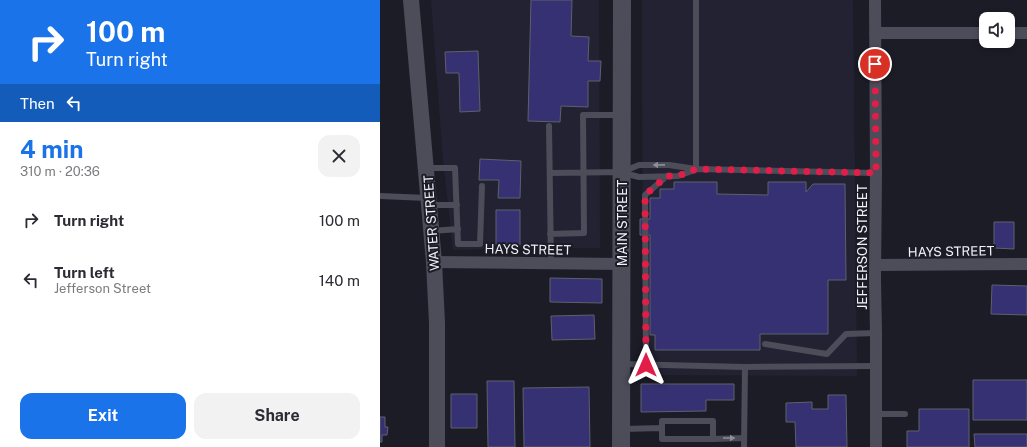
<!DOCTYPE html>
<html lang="en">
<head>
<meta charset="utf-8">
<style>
  :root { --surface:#fff; --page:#f2f2f3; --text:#2b2b33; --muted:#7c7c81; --accent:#1a73e8 }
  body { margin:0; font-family:"Public Sans",sans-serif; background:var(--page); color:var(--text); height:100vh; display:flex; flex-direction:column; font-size:15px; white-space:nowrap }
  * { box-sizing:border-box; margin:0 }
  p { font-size:13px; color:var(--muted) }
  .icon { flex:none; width:22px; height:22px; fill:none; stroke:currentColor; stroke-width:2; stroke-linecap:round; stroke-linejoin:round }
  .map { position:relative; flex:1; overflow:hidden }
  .panel { display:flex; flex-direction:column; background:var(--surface); width:380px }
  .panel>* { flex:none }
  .hud { background:#1a73e8; color:#fff; overflow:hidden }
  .buttons { position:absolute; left:599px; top:12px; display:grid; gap:8px }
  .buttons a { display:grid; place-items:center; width:36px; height:36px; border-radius:8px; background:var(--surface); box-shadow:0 2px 6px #0003; font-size:20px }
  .pin { position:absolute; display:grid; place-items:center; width:34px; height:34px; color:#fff; margin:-17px; border:2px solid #fff; border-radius:50%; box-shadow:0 1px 4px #0007 }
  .me { position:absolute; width:44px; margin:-22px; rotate:0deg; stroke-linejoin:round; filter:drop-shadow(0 0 3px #0008) }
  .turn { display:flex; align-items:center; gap:14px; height:84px; padding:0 20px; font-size:18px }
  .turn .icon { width:52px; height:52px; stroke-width:2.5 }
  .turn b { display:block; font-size:28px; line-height:34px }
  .then { display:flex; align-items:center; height:38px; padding:0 20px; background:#0003; gap:8px; font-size:15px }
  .round { display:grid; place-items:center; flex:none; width:42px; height:42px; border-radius:12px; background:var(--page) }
  .overview { display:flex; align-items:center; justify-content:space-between; height:68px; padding:0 20px }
  h1 { font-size:24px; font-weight:700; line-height:30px; color:var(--accent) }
  .cta { display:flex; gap:8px; margin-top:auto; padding:8px 20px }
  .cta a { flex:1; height:46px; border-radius:12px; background:var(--accent); color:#fff; font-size:16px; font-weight:700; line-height:46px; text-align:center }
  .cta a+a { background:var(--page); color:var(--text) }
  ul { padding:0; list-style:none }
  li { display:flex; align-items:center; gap:12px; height:60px; padding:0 20px }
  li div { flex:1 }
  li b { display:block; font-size:15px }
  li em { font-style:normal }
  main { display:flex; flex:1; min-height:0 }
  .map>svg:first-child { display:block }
  .built { fill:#223 }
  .building { fill:#353172; stroke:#5f606c }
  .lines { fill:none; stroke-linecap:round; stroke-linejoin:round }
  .service { stroke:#4c4d59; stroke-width:6 }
  .minor { stroke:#4c4d59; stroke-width:12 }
  .tertiary { stroke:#4c4d59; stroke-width:16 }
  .secondary { stroke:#4c4d59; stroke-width:18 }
  .oneway { fill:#8e8f99 }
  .route { stroke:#e11d48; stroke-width:7; stroke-dasharray:0 12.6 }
  .labels { text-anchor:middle; stroke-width:4; stroke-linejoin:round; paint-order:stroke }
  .street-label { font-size:13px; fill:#f1f1f9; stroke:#1c1c27 }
</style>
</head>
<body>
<main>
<section class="panel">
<div class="hud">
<div class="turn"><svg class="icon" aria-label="right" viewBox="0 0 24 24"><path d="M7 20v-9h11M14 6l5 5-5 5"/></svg><div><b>100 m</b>Turn right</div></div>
<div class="then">Then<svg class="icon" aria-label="left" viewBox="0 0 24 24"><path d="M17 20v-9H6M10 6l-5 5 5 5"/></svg></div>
</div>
<div class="overview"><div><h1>4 min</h1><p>310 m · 20:36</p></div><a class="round"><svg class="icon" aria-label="close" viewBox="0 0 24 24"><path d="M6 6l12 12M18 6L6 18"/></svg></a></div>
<ul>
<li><svg class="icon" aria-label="right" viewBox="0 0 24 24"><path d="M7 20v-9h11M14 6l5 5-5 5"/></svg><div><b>Turn right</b></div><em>100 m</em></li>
<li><svg class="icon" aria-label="left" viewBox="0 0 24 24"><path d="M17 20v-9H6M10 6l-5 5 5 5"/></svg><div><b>Turn left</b><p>Jefferson Street</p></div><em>140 m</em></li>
</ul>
<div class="cta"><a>Exit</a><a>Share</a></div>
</section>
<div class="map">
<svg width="647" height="447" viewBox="0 0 647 447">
  <rect width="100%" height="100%" fill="#1c1c27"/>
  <path class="built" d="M51,0H219L220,248H151L73,250L63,160Z
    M262,0H473L477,376L263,375Z"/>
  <path class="building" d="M151,0H192L191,36L209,37L208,61H221L220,81H208V107L181,106L180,122L148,121Z
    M98,51L100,111L80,112L79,73H66L65,52Z
    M100,159L141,161L140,198H118L119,180H99Z
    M294,182H337V194L388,195V182H426V192L433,184H465L466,280H448V334H380V350H275V335H270V235H260V219H270V198H280V189H294Z
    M116,210H140V245H116Z
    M614,222H634V249L614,248Z
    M170,278L222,279V303L170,302Z
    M612,285L647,286V315L611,314Z
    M214,315L215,339L172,340L171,316Z
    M593,380H647V420H593Z
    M107,381H134L135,447H108Z
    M261,384H354V400H326V411L261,412Z
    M209,387L210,447H144L143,388Z
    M71,394H97V428H71Z
    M448,395H466L467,447H416L415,422H406V403L432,402V409H448Z
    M539,409H589V447H527V431H539Z
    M0,417H5V427H8L7,435H2V442H0Z
    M594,434H647V447H595Z"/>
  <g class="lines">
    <path class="service" d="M316,0V169
      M169,126L171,263
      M47,168H75L78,244H100L102,186
      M170,173L242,172L259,165H289L316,169L496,173
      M244,173L259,177L298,176L315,170
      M0,196L47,198
      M50,205H77
      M52,231L78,229
      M170,234L204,233L203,115H241
      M385,344L447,354L466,334L496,333
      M243,364L365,367L496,366
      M266,365L265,195L287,176
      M496,414H525
      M282,421H333V439H282Z
      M243,429L282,428
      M333,439L364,438
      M364,447L365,367"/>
    <path class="minor" d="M495,0L496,173L495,279L496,333V447
      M495,33H606
      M628,33H647
      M54,262L241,264
      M496,265L647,264"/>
    <path class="tertiary" d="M31,0L54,262L57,323V447"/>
    <path class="secondary" d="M241,447L242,0"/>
  </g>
  <defs><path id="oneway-solid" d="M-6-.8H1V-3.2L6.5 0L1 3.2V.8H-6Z"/></defs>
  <g class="oneway">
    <use href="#oneway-solid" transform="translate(279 165) rotate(179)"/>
    <use href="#oneway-solid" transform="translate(349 438)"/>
  </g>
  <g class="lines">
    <path class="route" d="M266,365L265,195L287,176H298L316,169L496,173L495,64"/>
  </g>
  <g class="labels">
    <g class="street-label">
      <text transform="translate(51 223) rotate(-94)" y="5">WATER STREET</text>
      <text transform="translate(242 223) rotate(-90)" y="5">MAIN STREET</text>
      <text transform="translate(482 247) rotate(-90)" y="5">JEFFERSON STREET</text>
      <text transform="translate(148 249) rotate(1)" y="5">HAYS STREET</text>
      <text transform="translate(571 251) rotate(-1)" y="5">HAYS STREET</text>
    </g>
  </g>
</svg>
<div class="buttons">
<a><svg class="icon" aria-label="sound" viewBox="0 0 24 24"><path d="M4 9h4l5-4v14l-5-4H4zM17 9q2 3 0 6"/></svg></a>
</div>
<div class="pin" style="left:495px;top:64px;background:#d93025"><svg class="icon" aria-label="arrive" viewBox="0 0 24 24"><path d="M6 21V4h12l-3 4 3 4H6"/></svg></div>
<svg class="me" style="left:266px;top:365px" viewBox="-20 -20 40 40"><path d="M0-17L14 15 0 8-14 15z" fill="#e11d48" stroke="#fff" stroke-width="4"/></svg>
</div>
</main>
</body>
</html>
